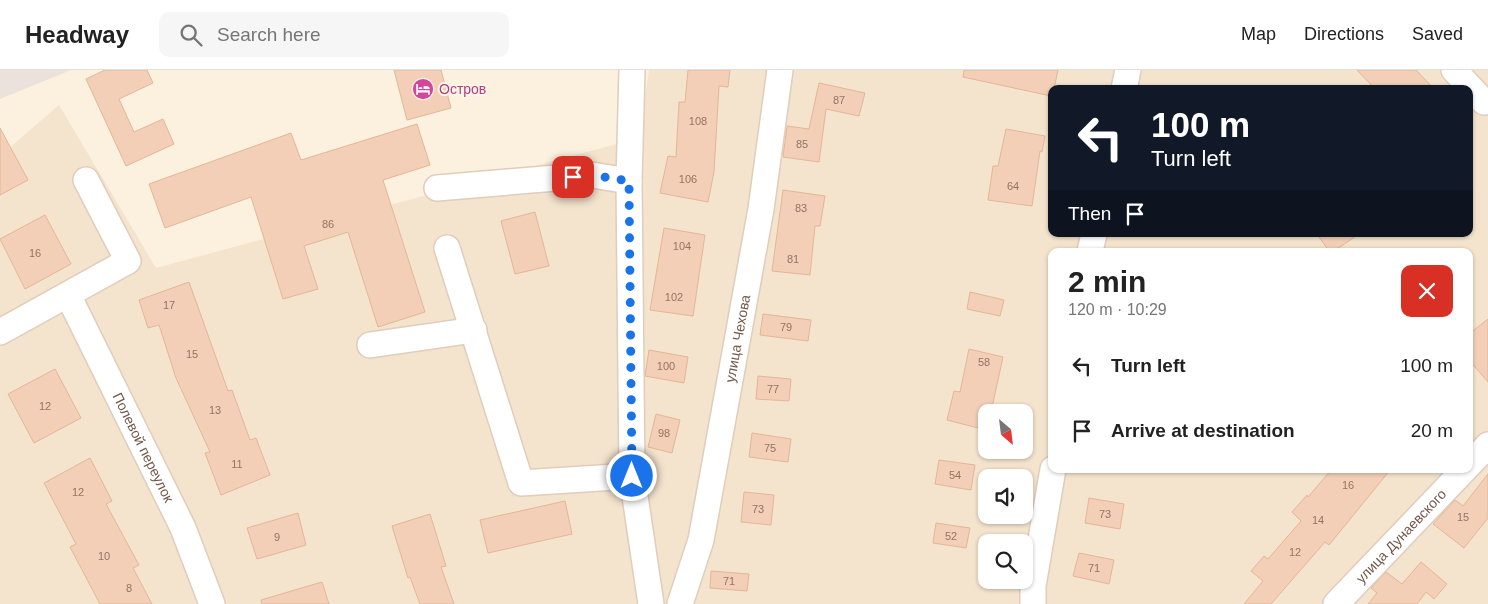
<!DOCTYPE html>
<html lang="en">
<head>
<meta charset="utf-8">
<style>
  :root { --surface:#fff; --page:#f6f6f6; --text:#222; --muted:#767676; --line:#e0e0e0 }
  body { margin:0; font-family:Helvetica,sans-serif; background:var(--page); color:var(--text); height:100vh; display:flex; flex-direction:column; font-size:19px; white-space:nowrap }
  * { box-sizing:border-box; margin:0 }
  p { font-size:16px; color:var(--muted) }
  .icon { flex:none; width:28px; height:28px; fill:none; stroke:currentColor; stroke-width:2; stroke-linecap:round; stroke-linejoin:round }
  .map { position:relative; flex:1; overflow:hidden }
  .details { position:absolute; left:1048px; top:178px; width:425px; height:225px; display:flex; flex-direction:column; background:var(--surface); border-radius:10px; box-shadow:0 1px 4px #0004 }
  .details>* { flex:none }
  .hud { position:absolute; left:1048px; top:15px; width:425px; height:152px; border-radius:10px; box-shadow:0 1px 4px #0004; background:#111827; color:#fff; overflow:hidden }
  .needle { width:32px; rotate:152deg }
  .fabs { position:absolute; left:978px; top:334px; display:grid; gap:10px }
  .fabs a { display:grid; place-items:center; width:55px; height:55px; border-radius:10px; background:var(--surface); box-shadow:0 1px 4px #0004; font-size:25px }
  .pin { position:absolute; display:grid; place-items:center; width:42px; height:42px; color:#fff; margin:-21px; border-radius:10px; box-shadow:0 2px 8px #0006 }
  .me { position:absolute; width:55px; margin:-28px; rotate:0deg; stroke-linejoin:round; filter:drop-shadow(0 0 4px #0008) }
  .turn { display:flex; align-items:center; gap:18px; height:105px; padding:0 20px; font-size:22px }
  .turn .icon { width:65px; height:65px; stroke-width:2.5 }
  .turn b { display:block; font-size:35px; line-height:42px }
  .then { display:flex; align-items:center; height:48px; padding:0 20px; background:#0003; gap:10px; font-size:19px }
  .round { display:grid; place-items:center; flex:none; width:52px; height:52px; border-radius:10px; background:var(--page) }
  .headline { display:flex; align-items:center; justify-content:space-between; height:85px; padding:0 20px }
  h1 { font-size:30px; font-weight:700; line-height:38px }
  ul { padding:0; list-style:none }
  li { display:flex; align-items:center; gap:15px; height:65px; padding:0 20px }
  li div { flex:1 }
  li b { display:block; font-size:19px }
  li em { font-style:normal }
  header { display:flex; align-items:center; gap:30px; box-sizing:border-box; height:70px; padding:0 25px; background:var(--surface); border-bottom:1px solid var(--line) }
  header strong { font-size:24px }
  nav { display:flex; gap:28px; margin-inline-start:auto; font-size:18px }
  .search { width:350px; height:45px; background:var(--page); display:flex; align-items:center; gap:12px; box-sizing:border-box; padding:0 18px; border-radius:10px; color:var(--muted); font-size:19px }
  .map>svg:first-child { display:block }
  .residential { fill:#f4e3cd; fill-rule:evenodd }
  .industrial { fill:#eae2db }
  .building { fill:#f2cfb6; stroke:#e4b696 }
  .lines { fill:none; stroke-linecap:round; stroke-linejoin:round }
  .minor-casing { stroke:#e0cdbb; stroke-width:28 }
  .minor { stroke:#fff; stroke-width:25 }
  .route { stroke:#1a73e8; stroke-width:9; stroke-dasharray:0 16.2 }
  .labels { text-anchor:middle; stroke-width:4; stroke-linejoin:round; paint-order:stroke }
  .number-label { font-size:11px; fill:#927563 }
  .hotel-label { font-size:14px; fill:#b23c85; stroke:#fff5e5; text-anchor:start }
  .street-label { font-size:14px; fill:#725747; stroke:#fff5e5 }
</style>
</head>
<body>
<header>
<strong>Headway</strong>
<div class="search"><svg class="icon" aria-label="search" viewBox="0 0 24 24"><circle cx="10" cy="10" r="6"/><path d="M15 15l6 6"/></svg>Search here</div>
<nav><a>Map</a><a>Directions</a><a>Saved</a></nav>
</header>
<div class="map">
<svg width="1488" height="534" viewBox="0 0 1488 534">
  <rect width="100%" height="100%" fill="#fcf1df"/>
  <path class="residential" d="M649,0H1488V534H0V86L59,35L156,198L639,68ZM1051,19H1469V164H1051ZM1051,181H1469V399H1051ZM986,342H1024V380H986ZM986,408H1024V445H986ZM986,472H1024V510H986Z"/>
  <path class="industrial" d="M0,0H71L0,29Z"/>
  <path class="building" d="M105,0H147L153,13L119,29L134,62L163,49L174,74L126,96L86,9Z
    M394,0H441L451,38L407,50Z
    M688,0H730L728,17L719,16L714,102L708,132L660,123L668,86L676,87L679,32H685Z
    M964,0H1058L1054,19H1051V26L963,7Z
    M1357,0H1416L1434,19H1375Z
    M819,13L865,23L859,46L826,39L819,92L783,87L787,56L809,59Z
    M417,54L430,95L383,110L425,242L378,257L348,162L304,176L318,219L283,229L251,127L165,158L149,114L291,63L301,90Z
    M0,58L28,110L0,125Z
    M1006,59L1045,66L1042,82L1040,81L1032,136L988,130L993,96H998Z
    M783,120L825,126L820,156H815L810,205L772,201Z
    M535,142L549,196L515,204L501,151Z
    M45,145L71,194L25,219L0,169Z
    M664,158L705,165L693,246L650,240Z
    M1317,164H1359L1334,181H1329Z
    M189,212L228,321L232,320L250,370L256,368L270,405L221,425L205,383L210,382L176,308L159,255L148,258L139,230Z
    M970,222L1004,230L1000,246L967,239Z
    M763,244L811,250L808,271L760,265Z
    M1488,249V312L1469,290V264Z
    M969,279L1003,287L991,342H986V360L947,350L954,321L960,322Z
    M649,280L688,287L684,313L645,306Z
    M55,299L81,348L34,373L8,324Z
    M758,306L791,309L789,331L756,329Z
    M656,344L680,350L672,383L648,377Z
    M752,363L791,369L788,392L749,387Z
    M90,388L112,431L106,434L139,495L133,498L152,534H100L70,477L76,474L44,413Z
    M939,390L975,395L971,420L935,414Z
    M1332,399H1391L1329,475L1325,472L1271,534H1244L1263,511L1251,501L1264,486L1268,489L1301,451L1292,442L1307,425L1308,427Z
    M1488,404V448L1464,478L1433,454L1455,430L1463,436Z
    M744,422L774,425L771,455L741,452Z
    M1089,428L1124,434L1120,459L1085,453Z
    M565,431L572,464L488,483L480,450Z
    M298,443L306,475L257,489L247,458Z
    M430,444L446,496L441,497L454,534H420L410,507L408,508L392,456Z
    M936,453L970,458L966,478L933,473Z
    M1079,483L1114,490L1109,514L1073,506Z
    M1421,492L1447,514L1434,529L1426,522L1417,534H1368L1377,523L1371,518L1386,502L1402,514Z
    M711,501L749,504L747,521L710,518Z
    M322,512L329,534H262L261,530Z"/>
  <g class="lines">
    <g class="minor-casing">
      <g id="minor">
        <path d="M632,0L629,111L632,406L651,534"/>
        <path d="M1454,0L1484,32"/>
        <path d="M1124,19L1128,0"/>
        <path d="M437,118L592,105L629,111"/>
        <path d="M447,178L521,413L632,406"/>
        <path d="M1090,181L1094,164"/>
        <path id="s1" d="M68,225L183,458L212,534"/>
        <path d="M0,262L128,191L86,110"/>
        <path d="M370,275L474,260"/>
        <path d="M1469,395L1488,375"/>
        <path id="s2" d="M680,534L701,470L761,139L780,0"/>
        <path d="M1033,534V516L1053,399"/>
        <path id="s3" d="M1336,534L1465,399"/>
      </g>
    </g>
    <use href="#minor" class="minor"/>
  </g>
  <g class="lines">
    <path class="route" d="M573,107L592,105L629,111L632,406"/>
  </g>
  <defs>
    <g id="hotel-disc" transform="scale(1.125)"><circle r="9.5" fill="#d1479c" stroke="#fff5e5"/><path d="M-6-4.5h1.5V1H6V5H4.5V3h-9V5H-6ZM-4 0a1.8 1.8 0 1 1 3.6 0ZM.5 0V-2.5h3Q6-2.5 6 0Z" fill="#fff"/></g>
  </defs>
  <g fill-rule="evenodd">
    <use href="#hotel-disc" x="423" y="19"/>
  </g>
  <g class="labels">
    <g class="number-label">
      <text x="839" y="34">87</text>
      <text x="698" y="55">108</text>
      <text x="802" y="78">85</text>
      <text x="688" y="113">106</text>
      <text x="1013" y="120">64</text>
      <text x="801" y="142">83</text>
      <text x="328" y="158">86</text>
      <text x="682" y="180">104</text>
      <text x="35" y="187">16</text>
      <text x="793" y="193">81</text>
      <text x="674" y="231">102</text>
      <text x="169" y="239">17</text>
      <text x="786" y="261">79</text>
      <text x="192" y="288">15</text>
      <text x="984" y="296">58</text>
      <text x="666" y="300">100</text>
      <text x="773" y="323">77</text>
      <text x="45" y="340">12</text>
      <text x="215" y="344">13</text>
      <text x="664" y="367">98</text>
      <text x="770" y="382">75</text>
      <text x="237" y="398">11</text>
      <text x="955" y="409">54</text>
      <text x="1348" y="419">16</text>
      <text x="78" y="426">12</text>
      <text x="758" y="443">73</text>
      <text x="1105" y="448">73</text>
      <text x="1463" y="451">15</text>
      <text x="1318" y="454">14</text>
      <text x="951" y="470">52</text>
      <text x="277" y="471">9</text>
      <text x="1295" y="486">12</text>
      <text x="104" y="490">10</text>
      <text x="1094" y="502">71</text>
      <text x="729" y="515">71</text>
      <text x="129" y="522">8</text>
    </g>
    <g class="hotel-label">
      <text x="439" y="24">Остров</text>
    </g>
    <g class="street-label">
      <text dy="5" stroke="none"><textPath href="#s2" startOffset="272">улица Чехова</textPath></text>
      <text dy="5" stroke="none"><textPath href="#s1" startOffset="170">Полевой переулок</textPath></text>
      <text dy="5" stroke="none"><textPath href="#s3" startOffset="94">улица Дунаевского</textPath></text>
    </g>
  </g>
</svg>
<div class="fabs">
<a><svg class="needle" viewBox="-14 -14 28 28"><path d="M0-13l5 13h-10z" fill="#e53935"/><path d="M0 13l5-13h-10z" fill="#767676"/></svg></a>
<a><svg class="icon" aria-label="sound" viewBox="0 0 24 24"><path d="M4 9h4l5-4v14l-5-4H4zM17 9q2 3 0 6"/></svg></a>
<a><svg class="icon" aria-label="search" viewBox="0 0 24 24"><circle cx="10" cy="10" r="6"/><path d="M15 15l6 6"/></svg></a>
</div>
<div class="pin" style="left:573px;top:107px;background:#d93025"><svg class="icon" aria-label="arrive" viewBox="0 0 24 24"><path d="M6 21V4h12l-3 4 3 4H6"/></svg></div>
<svg class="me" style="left:632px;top:406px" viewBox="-20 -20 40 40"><circle r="17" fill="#1a73e8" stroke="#fff" stroke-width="3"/><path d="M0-11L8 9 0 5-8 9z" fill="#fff"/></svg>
<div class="hud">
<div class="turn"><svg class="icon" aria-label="left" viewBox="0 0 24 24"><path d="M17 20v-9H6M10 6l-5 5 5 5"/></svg><div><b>100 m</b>Turn left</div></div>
<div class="then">Then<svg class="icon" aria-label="arrive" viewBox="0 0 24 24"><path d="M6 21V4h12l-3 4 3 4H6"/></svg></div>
</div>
<section class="details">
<div class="headline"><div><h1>2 min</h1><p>120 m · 10:29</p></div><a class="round" style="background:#d93025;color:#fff"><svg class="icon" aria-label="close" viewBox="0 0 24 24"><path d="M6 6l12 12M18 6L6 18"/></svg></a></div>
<ul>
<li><svg class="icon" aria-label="left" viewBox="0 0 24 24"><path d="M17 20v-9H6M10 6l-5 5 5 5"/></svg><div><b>Turn left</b></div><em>100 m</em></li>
<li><svg class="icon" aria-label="arrive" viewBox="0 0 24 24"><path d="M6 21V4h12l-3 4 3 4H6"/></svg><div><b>Arrive at destination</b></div><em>20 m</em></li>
</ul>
</section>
</div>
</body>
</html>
